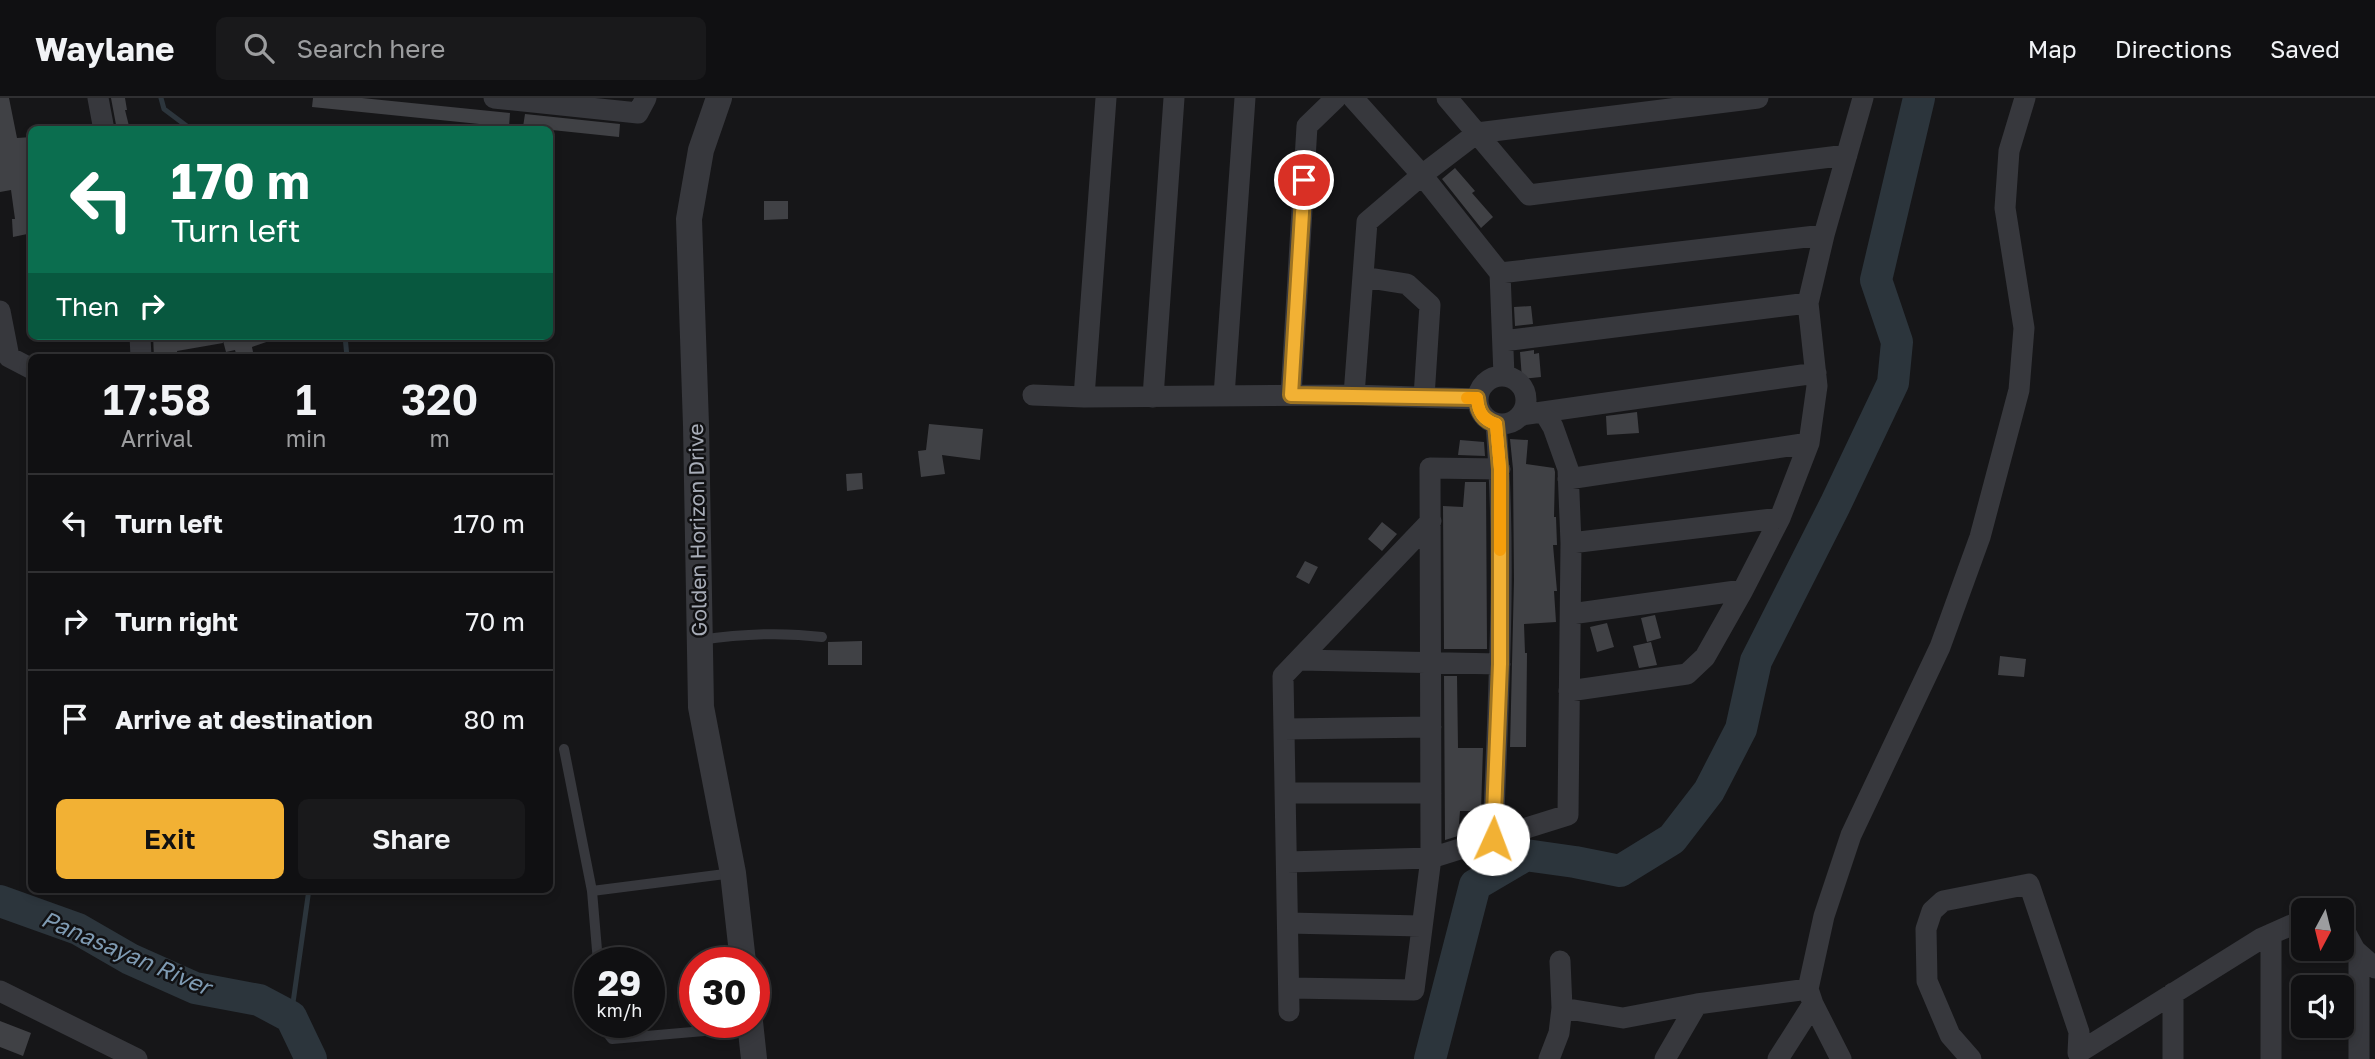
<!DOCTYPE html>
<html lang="en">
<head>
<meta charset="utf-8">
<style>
  :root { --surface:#101012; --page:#19191b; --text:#f1f3f6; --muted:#9c9d9f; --line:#303032; --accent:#f2b134 }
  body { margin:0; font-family:"Golos Text",sans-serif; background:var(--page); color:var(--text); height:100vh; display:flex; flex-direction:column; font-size:26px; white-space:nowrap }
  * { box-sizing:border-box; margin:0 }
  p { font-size:23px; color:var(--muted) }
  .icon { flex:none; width:38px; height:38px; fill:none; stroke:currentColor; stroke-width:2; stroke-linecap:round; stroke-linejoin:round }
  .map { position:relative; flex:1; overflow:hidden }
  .details { position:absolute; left:28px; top:256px; width:525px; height:539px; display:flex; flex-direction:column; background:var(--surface); border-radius:10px; box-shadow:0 4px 10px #0003,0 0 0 2px var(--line) }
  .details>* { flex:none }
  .top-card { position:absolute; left:28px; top:28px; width:525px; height:214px; border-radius:10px; box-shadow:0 4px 10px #0003,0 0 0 2px var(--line); background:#0b6e4f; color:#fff; overflow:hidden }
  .needle { width:46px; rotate:187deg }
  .controls { position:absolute; left:2291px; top:800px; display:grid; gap:14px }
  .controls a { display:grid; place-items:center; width:63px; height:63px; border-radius:10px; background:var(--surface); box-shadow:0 4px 10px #0003,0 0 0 2px var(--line); font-size:35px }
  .speed { position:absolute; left:574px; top:849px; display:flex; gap:14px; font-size:35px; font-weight:700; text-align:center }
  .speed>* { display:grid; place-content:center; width:91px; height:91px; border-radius:50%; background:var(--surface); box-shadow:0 4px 10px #0003,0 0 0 2px var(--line); line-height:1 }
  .speed small { font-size:18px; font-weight:400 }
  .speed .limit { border:10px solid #d22; background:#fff; color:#111 }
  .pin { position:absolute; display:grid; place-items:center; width:60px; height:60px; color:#fff; margin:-30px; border:4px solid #fff; border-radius:50%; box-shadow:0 2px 7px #0007 }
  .me { position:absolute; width:77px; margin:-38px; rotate:2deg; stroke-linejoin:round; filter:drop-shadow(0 0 5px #0008) }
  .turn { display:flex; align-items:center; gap:24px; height:147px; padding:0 28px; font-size:32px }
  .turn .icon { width:91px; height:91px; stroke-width:2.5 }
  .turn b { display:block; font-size:49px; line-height:60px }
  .then { display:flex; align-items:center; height:66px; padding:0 28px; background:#0003; gap:14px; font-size:26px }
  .eta { display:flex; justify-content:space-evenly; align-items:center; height:119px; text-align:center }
  .eta b { font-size:42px; font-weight:600; line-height:49px }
  .cta { display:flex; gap:14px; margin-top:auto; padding:14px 28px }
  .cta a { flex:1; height:80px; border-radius:10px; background:var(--accent); color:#111; font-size:28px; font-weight:600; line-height:80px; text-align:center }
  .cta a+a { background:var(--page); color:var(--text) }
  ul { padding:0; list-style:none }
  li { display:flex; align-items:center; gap:21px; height:98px; padding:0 28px; border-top:2px solid var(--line) }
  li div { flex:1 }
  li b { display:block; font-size:26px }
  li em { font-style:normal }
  header { display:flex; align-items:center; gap:42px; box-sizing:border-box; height:98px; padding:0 35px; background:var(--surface); border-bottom:2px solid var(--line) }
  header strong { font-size:33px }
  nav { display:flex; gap:38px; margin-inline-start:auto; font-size:24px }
  .search { width:490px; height:63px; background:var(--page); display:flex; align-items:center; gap:18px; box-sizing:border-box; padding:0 24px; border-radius:10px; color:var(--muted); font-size:26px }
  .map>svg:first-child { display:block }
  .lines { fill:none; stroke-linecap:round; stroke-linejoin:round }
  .stream { stroke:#2c353c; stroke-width:5 }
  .river { stroke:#2c353c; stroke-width:32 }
  .building { fill:#404145 }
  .service { stroke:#37383d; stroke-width:10 }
  .minor { stroke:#37383d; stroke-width:21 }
  .tertiary { stroke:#37383d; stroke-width:26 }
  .route-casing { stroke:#9d7322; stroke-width:18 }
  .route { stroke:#f2b134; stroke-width:12 }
  .slow { stroke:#f59e0b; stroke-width:12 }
  .labels { text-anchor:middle; stroke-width:5; stroke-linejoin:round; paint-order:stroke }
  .street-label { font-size:21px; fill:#a8adb8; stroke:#111113 }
  .water-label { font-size:23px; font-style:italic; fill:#7f9bb3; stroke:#111113 }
</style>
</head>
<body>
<header>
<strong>Waylane</strong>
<div class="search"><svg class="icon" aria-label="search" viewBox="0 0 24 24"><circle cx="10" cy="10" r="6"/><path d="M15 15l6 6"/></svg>Search here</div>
<nav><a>Map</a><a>Directions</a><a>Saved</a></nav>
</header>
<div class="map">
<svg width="2375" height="961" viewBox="0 0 2375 961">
  <rect width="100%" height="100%" fill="#161618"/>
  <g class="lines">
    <path class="stream" d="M161,0L164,11L192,32
      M345,238L347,259
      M291,919L309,791"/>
    <path class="river" d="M0,803L78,831L130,861L195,890L259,902L291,919L311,961
      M1430,961L1475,787L1526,757L1575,764L1620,773L1672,741L1709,693L1741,631L1756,563L1835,407L1893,285L1897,244L1876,182L1919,0"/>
  </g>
  <path class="building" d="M0,0H9L17,40L32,39V135L13,139L12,121H15L11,92L0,94Z
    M111,0H125L127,12H125L130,32H117Z
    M313,0H362L510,15L509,29L312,9Z
    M525,16L620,26L619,39L523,29Z
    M1455,70L1475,93L1472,95L1493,119L1481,130L1442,81Z
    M764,103H788V121L764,122Z
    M1531,208L1533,226L1515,228L1514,209Z
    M153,238H277L278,240L252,249L254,259H237L235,252L226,254L222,239L223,245L177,253L178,259H154Z
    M1534,252V256L1539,255L1541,279L1522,281L1520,254Z
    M1637,314L1639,335L1607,337L1606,318Z
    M929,326L983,331L980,362L942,357L945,376L921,379L918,353L926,352Z
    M1510,341L1528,342L1526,366L1554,370L1555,374L1554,419H1556L1557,447H1553L1557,493H1554L1556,524L1524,526L1525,555H1527L1526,649H1510L1514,482L1513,371Z
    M1460,342L1484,344L1485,358L1458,357Z
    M862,375L863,391L847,393L846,376Z
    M1465,384H1486L1487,551H1444L1443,408L1463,409Z
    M1382,424L1397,436L1382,453L1368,441Z
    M1305,463L1318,469L1309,486L1296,479Z
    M1655,517L1661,540L1647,544L1641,520Z
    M1607,525L1614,549L1597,554L1590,529Z
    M862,543V567H828V544Z
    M1651,544L1657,567L1639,570L1633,548Z
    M2000,558L2026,561L2024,579L1998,577Z
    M1444,578H1457L1458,650H1483L1481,713H1460L1458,738L1445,742Z
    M0,923L31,935L23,958L0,949Z"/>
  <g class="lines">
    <path class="service" d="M700,542C740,536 782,534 822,539
      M564,651L592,793L733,775
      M592,793L598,864
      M602,924L603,929L612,941L750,929"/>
    <path class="minor" d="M98,0L104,32
      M494,0L638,15L646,0
      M1106,0L1084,299L1354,297L1477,301
      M1353,0L1422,77L1500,175L1504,278
      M1447,0L1529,97L1847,57
      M1500,175L1824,137
      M1363,179L1407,186L1430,207L1424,299
      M0,213L9,259L32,271
      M140,238L141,259
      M1503,243L1808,205
      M1478 302a24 24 0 1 1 48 0a24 24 0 1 1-48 0Z
      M1033,297L1084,299
      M1291,297L1307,28L1336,0
      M1354,297L1367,124L1422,77L1477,35L1758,0
      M1224,298L1245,0
      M1153,299L1174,0
      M1521,317L1816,275
      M1568,381L1809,345
      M1571,445L1780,420
      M1571,516L1743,492
      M1299,562L1500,566
      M1569,593L1687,576L1705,559L1743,492L1780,420L1809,345L1817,288L1808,205L1824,137L1863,0
      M1284,631L1431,629
      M1285,695H1431
      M1493,741C1498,603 1507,464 1496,326
      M1287,764L1431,760L1430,370L1500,371
      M2327,812L2331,810L2332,812
      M1288,825L1421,828
      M2342,828L2355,852L2375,870
      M1289,890L1414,892L1431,760L1568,717L1571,445L1568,371L1553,329L1544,314
      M0,893L137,961
      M1562,910L1623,920L1697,906L1808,891
      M1289,913L1283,578L1431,423
      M1549,961L1559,935L1562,910L1560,863
      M1665,961L1697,906
      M1778,961L1813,906
      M1841,961L1813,906L1808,891L1824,818L1851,737L1940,549L1980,439L2019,292L2024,230L2005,110L2009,53L2025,0
      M1971,961L1950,937L1927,883L1926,831L1932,813L1943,803L2029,786L2079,934L2078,955L2262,840L2303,822
      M2173,961V895
      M2271,961V836
      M2359,961V856"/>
    <path class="tertiary" d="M719,0L701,52L689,121L696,327L701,609L733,775L743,864
      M750,924L754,961"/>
  </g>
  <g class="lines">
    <g class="route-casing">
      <path id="route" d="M1304,82L1291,297L1477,300C1478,314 1483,322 1496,326L1500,371V566L1493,741"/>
    </g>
    <use href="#route" class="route"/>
    <path class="slow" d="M1467,300H1477C1478,314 1483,322 1496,326L1500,371V452"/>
  </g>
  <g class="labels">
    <g class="street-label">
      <text transform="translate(698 432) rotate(-91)" y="7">Golden Horizon Drive</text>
    </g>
    <g class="water-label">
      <text transform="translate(126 855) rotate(23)" y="8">Panasayan River</text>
    </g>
  </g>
</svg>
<div class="controls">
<a><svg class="needle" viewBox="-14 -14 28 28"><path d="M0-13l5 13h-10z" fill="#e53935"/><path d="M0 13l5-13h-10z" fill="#9c9d9f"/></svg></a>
<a><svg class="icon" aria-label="sound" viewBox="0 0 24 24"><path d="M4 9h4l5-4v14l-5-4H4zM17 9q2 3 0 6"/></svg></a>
</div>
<div class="speed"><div>29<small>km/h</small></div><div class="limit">30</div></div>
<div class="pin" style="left:1304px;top:82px;background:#d93025"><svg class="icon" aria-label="arrive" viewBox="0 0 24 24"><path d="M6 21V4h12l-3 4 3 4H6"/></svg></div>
<svg class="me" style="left:1493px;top:741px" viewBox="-20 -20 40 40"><circle r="19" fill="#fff"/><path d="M0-13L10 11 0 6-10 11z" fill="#f2b134"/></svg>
<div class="top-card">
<div class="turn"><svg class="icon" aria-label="left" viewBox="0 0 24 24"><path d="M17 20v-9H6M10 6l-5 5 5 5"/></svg><div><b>170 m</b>Turn left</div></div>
<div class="then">Then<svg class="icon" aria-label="right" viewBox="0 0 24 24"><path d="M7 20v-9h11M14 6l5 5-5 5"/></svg></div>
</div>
<section class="details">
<div class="eta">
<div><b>17:58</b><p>Arrival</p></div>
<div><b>1</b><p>min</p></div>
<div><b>320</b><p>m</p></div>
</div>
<ul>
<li><svg class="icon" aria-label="left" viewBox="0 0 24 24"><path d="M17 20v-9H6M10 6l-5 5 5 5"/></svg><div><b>Turn left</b></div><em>170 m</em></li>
<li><svg class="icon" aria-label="right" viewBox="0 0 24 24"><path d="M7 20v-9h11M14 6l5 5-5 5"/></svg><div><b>Turn right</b></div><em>70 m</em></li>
<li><svg class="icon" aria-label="arrive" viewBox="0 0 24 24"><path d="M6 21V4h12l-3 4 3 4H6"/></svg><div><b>Arrive at destination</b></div><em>80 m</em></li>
</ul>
<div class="cta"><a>Exit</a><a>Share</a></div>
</section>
</div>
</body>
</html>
